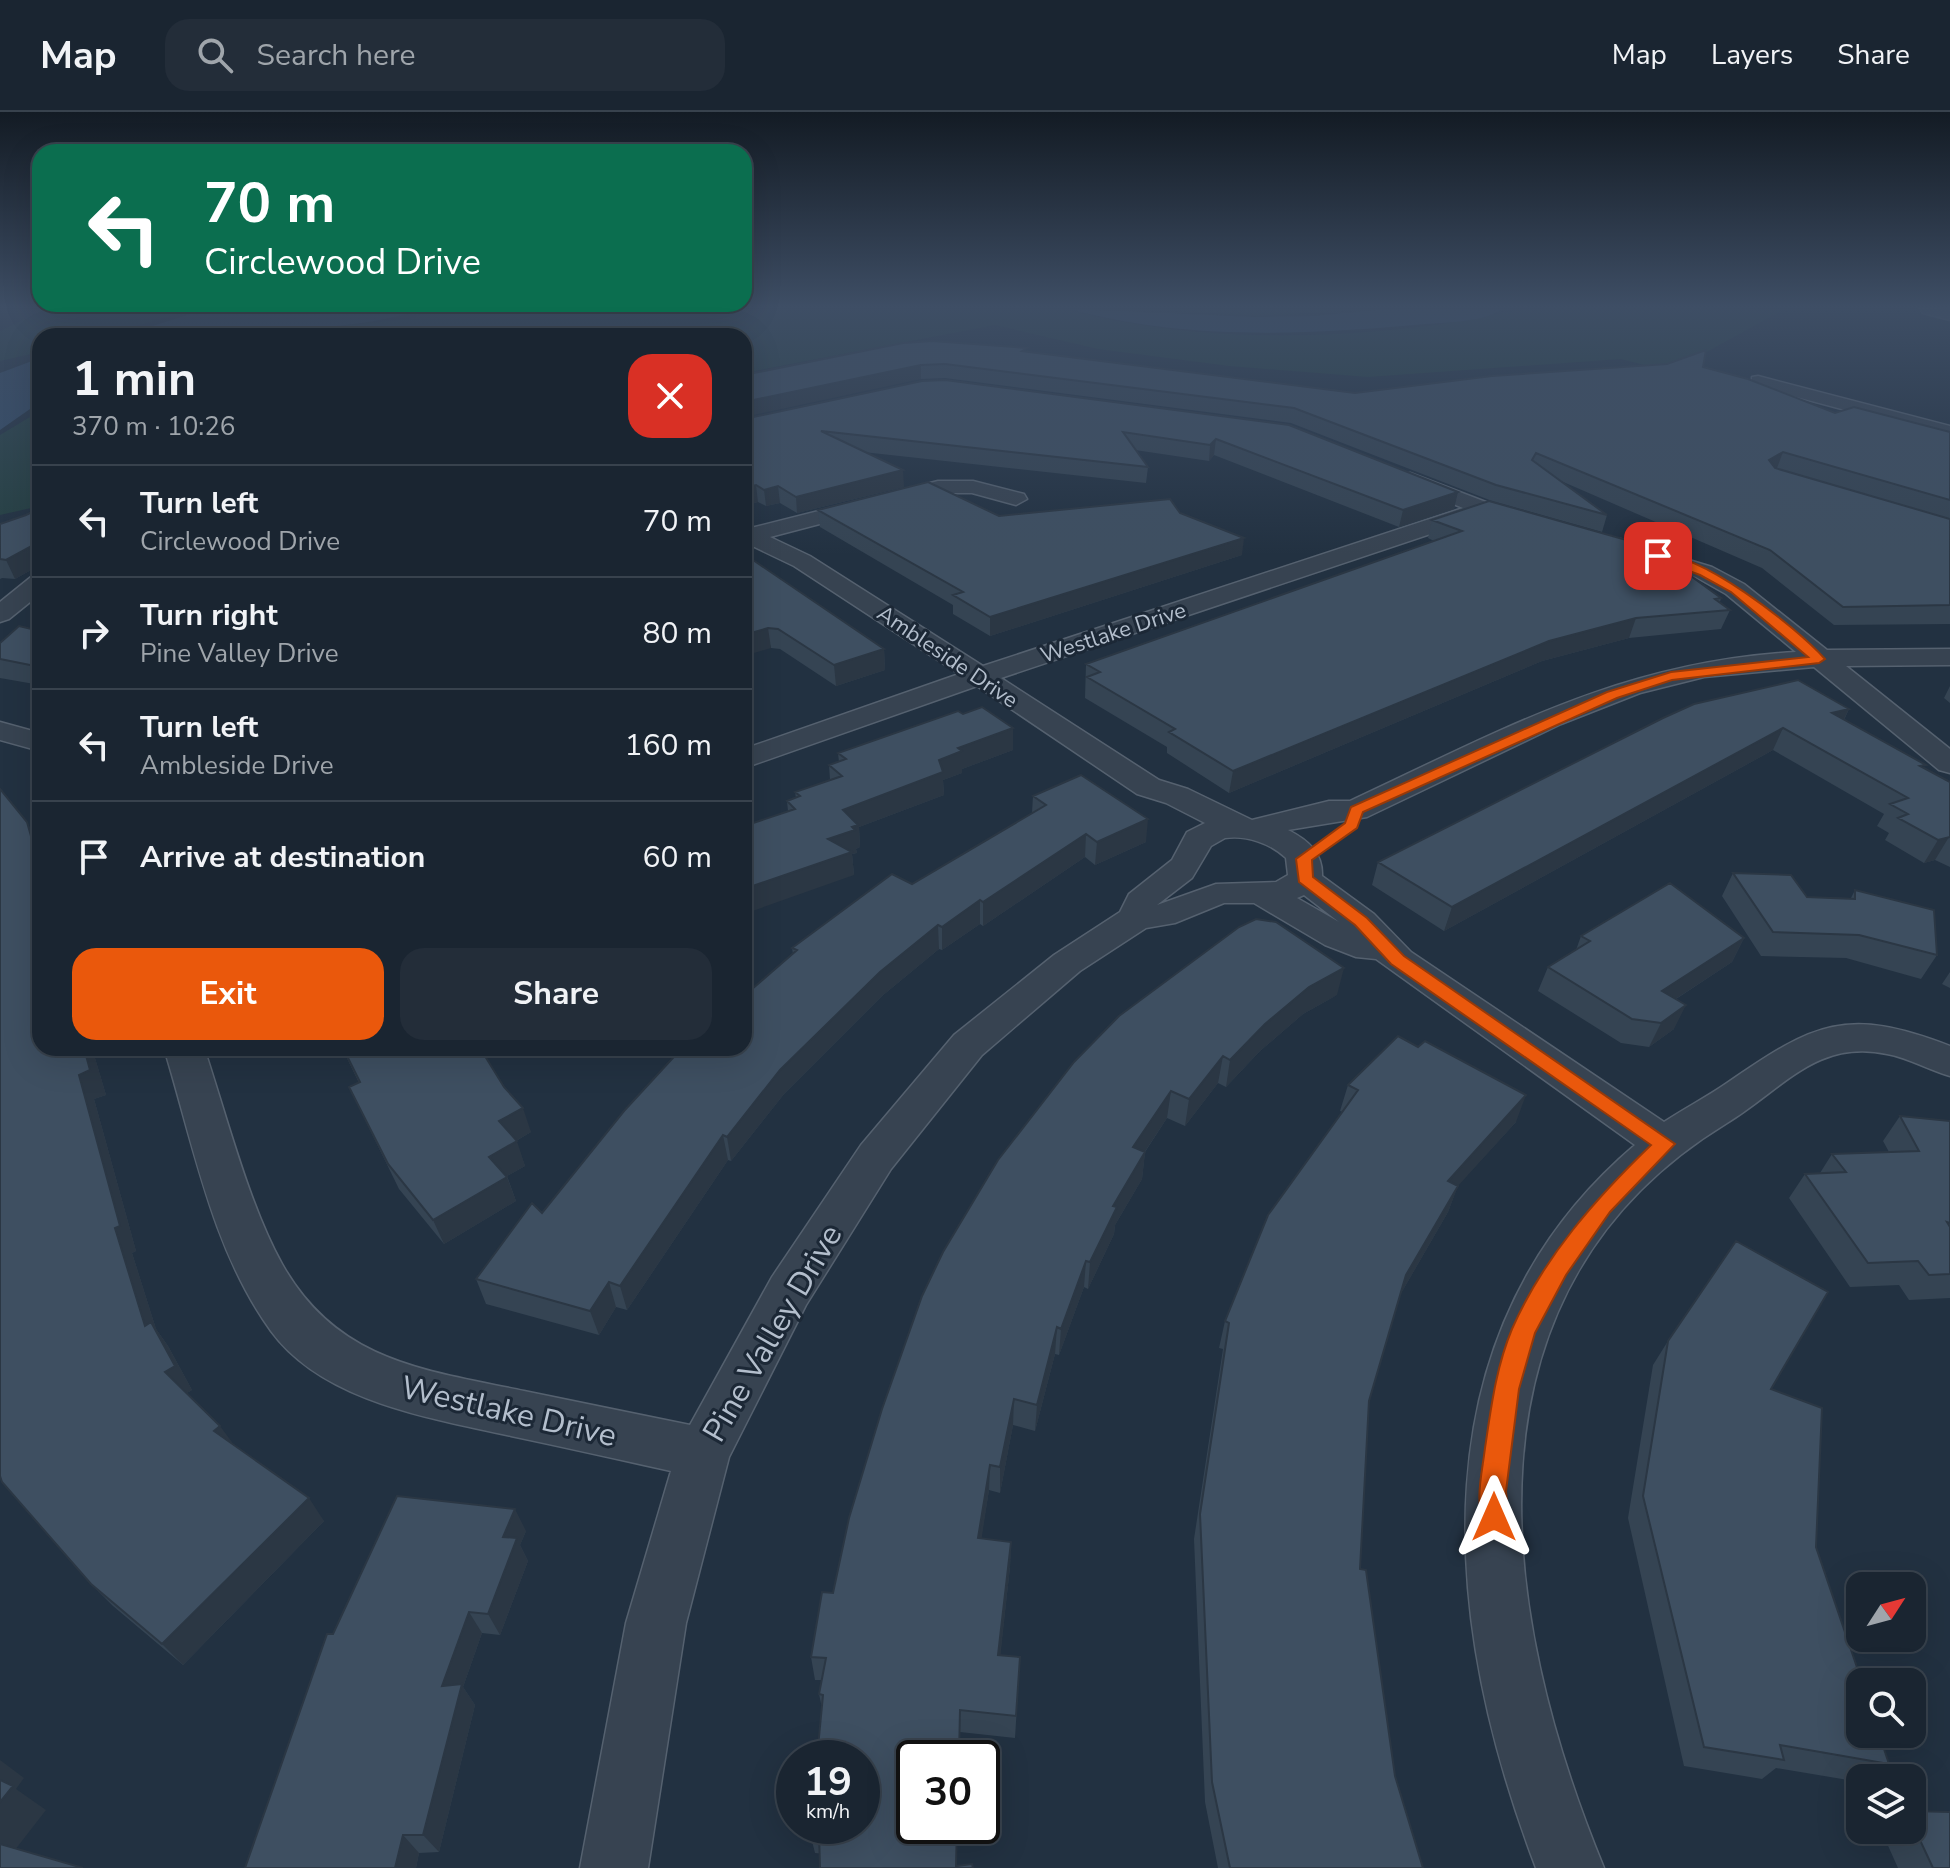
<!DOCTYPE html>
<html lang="en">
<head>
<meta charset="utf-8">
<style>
  :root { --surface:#1a2531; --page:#232d39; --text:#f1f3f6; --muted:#9fa5ab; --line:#38424d; --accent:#ea580c }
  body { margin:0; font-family:"Nunito Sans",sans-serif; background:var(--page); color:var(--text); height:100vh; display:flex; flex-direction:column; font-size:30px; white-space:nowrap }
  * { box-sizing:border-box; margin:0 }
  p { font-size:26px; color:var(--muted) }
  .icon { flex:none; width:44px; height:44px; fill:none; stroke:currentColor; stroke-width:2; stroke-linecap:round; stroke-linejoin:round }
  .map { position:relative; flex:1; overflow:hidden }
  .side { position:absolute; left:32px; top:216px; width:720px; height:728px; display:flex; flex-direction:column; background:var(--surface); border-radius:24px; box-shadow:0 8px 32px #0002,0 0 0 2px var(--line) }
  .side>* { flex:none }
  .hud { position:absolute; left:32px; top:32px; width:720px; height:168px; border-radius:24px; box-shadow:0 8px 32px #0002,0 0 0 2px var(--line); background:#0b6e4f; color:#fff; overflow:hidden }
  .needle { width:52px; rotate:54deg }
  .tools { position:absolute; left:1846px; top:1460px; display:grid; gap:16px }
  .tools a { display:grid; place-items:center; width:80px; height:80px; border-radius:16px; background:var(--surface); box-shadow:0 8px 32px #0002,0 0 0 2px var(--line); font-size:40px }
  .speed { position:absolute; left:776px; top:1628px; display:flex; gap:16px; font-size:40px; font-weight:700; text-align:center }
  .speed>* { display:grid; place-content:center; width:104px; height:104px; border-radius:50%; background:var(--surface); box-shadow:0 8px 32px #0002,0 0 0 2px var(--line); line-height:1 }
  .speed small { font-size:20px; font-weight:400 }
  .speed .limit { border:4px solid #111; border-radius:12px; background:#fff; color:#111 }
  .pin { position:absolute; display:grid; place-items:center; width:68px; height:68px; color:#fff; margin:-34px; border-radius:16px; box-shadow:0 4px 12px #0006 }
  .me { position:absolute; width:88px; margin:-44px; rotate:0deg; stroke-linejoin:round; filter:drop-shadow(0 0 6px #0008) }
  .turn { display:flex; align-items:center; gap:28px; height:168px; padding:0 40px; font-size:36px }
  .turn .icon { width:104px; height:104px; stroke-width:2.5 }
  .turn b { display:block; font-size:56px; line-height:68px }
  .round { display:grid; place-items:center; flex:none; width:84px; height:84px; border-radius:24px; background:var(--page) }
  .head { display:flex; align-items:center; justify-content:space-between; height:136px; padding:0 40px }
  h1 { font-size:48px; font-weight:700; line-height:60px }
  .cta { display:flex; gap:16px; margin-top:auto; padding:16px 40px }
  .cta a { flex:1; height:92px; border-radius:24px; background:var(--accent); color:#fff; font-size:32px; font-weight:700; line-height:92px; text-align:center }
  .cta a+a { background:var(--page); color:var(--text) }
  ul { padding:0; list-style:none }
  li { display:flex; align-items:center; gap:24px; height:112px; padding:0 40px; border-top:2px solid var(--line) }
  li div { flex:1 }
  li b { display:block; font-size:30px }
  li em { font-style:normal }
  header { display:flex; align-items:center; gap:48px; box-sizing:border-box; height:112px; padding:0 40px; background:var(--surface); border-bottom:2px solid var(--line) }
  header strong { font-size:38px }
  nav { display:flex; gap:44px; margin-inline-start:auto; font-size:28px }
  .search { width:560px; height:72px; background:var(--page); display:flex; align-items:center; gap:20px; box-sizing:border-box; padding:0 28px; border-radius:24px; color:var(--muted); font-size:30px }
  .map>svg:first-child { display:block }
  .green { fill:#254042 }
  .water { fill:#344d6a }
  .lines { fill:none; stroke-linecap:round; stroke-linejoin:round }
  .minor-casing { stroke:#55616f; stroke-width:3 }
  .secondary-casing { stroke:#55616f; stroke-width:3 }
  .minor { fill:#374351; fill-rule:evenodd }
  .secondary { fill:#445264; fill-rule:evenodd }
  .wall { fill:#354453 }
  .shaded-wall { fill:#2b3744 }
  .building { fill:#3e4f61; stroke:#2b3744; stroke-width:2 }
  .route { fill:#ea580c; stroke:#983908; stroke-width:2 }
  .labels { text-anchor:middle; stroke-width:6; stroke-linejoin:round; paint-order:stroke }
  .far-street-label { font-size:22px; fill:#b3becc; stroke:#1c2836 }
  .near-street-label { font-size:32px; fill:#b3becc; stroke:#1c2836 }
</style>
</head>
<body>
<header>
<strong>Map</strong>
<div class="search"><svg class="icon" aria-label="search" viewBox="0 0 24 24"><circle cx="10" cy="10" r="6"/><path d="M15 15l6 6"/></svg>Search here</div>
<nav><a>Map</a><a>Layers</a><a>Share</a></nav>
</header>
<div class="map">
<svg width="1950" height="1756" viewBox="0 0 1950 1756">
  <rect width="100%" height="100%" fill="#223141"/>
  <path class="green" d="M46,197H193L103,224H40V240L0,249V219Z
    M439,197H1064C1182,228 1306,229 1427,214C1463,210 1499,199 1535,197C1618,192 1702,197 1785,197L1692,248L1663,258L1621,247L1368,265L1229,254L1098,237L995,213L744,261V224H243L409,207Z
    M1148,197H1373L1257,204Z
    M40,299V394L0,403V323Z"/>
  <path class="water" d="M206,197H423C376,213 324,215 276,218C224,221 173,224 121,224Z
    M1070,197L1255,205L1314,204L1388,197H1503C1478,212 1442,210 1414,213C1299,223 1182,228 1070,197Z
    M40,246V290L0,318V261Z"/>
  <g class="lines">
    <g class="minor-casing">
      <path id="minor" d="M1758,264L1950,314V326L1752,273V265Z
        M1410,361L1491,392L1533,403L1536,408L1525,415L1484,404L1001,566L1159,668L1188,677L1252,708L1329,689H1350C1504,617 1622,550 1796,540L1726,482L1696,465L1612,439L1609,434L1620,427L1712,455L1744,472L1827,538L1950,537V553L1846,554L1950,637V661L1939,658L1814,555L1704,565L1640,581L1561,612L1367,705L1288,718C1308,728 1323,741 1322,764L1374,802L1411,840L1664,1010C1685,996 1707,985 1727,971C1814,911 1846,894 1950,934V964C1929,958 1909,946 1887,942C1816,927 1783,977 1727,1011C1452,1179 1498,1499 1604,1756H1536C1442,1509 1413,1222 1635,1033L1376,847L1356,845L1325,833L1254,791H1224L1175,811L1146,816L1080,859L982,943L891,1057L806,1193L729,1345L686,1511L648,1756H580L626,1511L671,1359C617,1347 564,1335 511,1324C431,1306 323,1290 271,1219C212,1138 193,1030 164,936H204C226,1002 249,1093 282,1152C337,1250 424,1258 524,1279C579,1290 634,1302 690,1313L772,1165L861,1033L954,923L1054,843L1120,800L1129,782L1172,748L1187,720L1205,711L1166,691L1137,682L977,574L744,656V637L959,562L794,454L744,430V414L751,416L938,369H973L1024,382L1027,387L1016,393L972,381H938L770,425L810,444L983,554L1463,396L1403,371L1400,367L1403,363ZM1225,726C1247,723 1270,731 1286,746L1288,763L1276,770L1216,772L1157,793L1192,766L1211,734ZM1304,783L1339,810L1297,786Z
        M40,463V482L9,507L0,510V490L31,465Z
        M0,610L40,621V639L0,628Z"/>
    </g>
    <g class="secondary-casing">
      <path id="secondary" d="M1920,197L1950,198V208L1923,201Z"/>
    </g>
    <use href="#minor" class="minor"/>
    <use href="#secondary" class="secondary"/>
  </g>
  <path class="wall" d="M1027,240L1355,281L1703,255L1835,301L1950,320V512L1834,513L1762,456L1561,369L1607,403L1602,420L1492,389L1291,311L945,266L921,267L744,263Z
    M945,268L1458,380L1454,397L1399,415L1214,343L1209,349L1135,338L1148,355L1146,371L863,340L904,375L797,401L780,391L766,394L758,390L746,393L744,391V307Z
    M40,396V453L15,467L2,466L0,467V412L26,403Z
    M818,398L999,404L1180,401L1242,443L990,524L953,502V493L820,415Z
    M1432,408L1721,486L1720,490L1730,498L1721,517L1629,526L1542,549L1229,681L1167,641V635L1085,586L1086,552L1434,429L1428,426Z
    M744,443L884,537L885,558L836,574L780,537L771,536Z
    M40,519V573L0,566V531Z
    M1950,574V591L1944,586Z
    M1694,592L1849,597L1844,608L1924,656L1950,670V755L1935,748L1924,751L1885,728L1889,721L1877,714L1884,702L1773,638L1444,819L1372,773L1378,750Z
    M963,602L1013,616V638L962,657V661L943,668L944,683L859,715L860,735L856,737L857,741L852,742L854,763L745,722L744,714L788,699L787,689L796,686L795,680L830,668L829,653L839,650L838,641Z
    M1033,684L1146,730L1095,753L1085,745L983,814L980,812L942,838L939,837L882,884L784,982L731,1049L728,1048L627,1198L616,1195L599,1223L486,1192L476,1167L542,1101L744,936L793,842L792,836L912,772L1032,701Z
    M1733,761L1807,785L1851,786L1855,778L1937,843L1921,867L1846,846L1761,844L1722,784Z
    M1581,824L1744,826L1732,850L1676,887L1674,917L1649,935L1621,931L1538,879L1548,855L1576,838Z
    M1950,860V876L1942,872Z
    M1337,883L1303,902L1260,939L1226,975L1218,971L1185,1014L1167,1006L1145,1040L1142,1067L1115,1113L1114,1122L1088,1177L1084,1175L1059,1243L1055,1242L1035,1319L1013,1313L1000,1381L989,1378L981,1426L1011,1430L1010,1455L1000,1543L1020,1545L1015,1626L960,1620V1646H914L957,1754L973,1756L815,1741L810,1721L822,1596L819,1582L822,1568H815L811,1545L833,1481L998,1048Z
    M40,936H92L106,983L94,987L136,1139L132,1141L156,1217L168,1234L192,1278L187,1281L235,1334L324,1409L183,1553L113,1494L91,1472Z
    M336,936H480L531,1020L516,1029L525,1054L507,1064L516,1089L444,1132L399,1077L349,975L359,971L342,936L337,938Z
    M1348,973L1516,1010L1458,1073L1448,1100L1400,1183L1369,1289L1360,1457L1395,1664L1423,1756H1218L1205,1690L1194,1427L1223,1237L1219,1236L1225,1209L1343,1000L1340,999Z
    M1900,1004L1950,1009V1186L1909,1188L1899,1173L1850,1175L1789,1086L1805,1062L1820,1061L1832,1042L1889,1040L1883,1029Z
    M1668,1229L1816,1435L1889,1652L1871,1666H1860V1670L1776,1656L1762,1667L1684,1654L1628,1406L1653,1253Z
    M526,1419L520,1433L528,1449L500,1523L482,1521L463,1575L475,1593L439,1740L419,1741L416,1756H245L333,1522Z
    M1912,1699L1950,1756H1898L1881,1718H1912Z"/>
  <path class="shaded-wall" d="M921,253V267L744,305V290Z
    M1216,327L1214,343L1209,349L1210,333Z
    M1783,340L1777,356L1763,364L1769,348Z
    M903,358L904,375L797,401L796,385Z
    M756,373L758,390L746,393L744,376Z
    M778,374L780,391L766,394L764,378Z
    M1458,380L1454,397L1399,415L1403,398Z
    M1244,426L1242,443L990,524V505Z
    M37,431L40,438V453L15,467L6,448Z
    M1636,506L1629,526L1542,549L1229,681L1233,659L1549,529Z
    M768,516L771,536L744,544V523Z
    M884,537L885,558L836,574L834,553Z
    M752,581L754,602L748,604L749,612L744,613V583Z
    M1849,597L1838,619L1832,601Z
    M1013,616V638L962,657V661L943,668L944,683L859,715L860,735L856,737L857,741L852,742L854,763L744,802V777L828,727L843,698L958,636Z
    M1783,616L1773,638L1444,819L1452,795Z
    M1148,707L1146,730L1095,753L1097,730Z
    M27,710L40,732V756Z
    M1086,722L1085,745L983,814V790Z
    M1949,725L1935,748L1924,751L1938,728Z
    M980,788V812L942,838V815Z
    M938,813L939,837L882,884L784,982L731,1049L727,1025L780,958L880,860Z
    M1744,826L1732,850L1651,903L1662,879Z
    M1344,856L1337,883L1303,902L1260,939L1226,975L1230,948L1265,912L1309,875Z
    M1686,893L1674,917L1649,935L1661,911Z
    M84,936H92L106,983L94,987L136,1139L132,1141L156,1217L168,1234L192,1278L182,1284L165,1260L145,1214L115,1116L79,963Z
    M1223,944L1218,971L1185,1014L1189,987Z
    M1171,979L1167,1006L1130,1062L1133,1035Z
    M1526,983L1516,1010L1438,1096L1448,1069Z
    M523,996L531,1020L507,1034L499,1009Z
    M723,1023L728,1048L627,1198L620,1174Z
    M517,1029L525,1054L498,1069L489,1045Z
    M1145,1040L1142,1067L1115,1113L1114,1122L1088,1177L1090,1150L1113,1094Z
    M507,1065L516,1089L444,1132L433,1108Z
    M1458,1074L1448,1100L1396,1190L1406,1163Z
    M1086,1149L1084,1175L1059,1243L1061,1217Z
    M609,1170L616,1195L599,1223L590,1199Z
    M1057,1215L1055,1242L1035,1319L1037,1293Z
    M1014,1287L1013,1313L1000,1381V1355Z
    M220,1314L237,1337L214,1319Z
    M990,1353L989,1378L978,1450V1426Z
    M309,1386L324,1409L183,1553L162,1532Z
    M515,1397L526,1419L520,1433L528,1449L500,1523L488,1502L503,1425Z
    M1011,1430L1010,1455L998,1566V1543Z
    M469,1500L482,1521L463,1575L475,1593L439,1740L423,1723L442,1574Z
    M0,1648L24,1666L16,1677L46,1698L8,1747L0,1742Z
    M403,1723L419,1741L416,1756H395Z"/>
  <path class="building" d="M932,229L1027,236L1022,239L1355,281L1492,264L1667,252L1706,238L1703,255L1748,267L1835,301L1854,295L1950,320V388L1783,340L1769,348L1775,356L1950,407V493L1843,495L1770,438L1536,341L1532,348L1607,403L1496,373L1294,296L945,252L921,253L744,290V263L903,231Z
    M945,268L1289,313L1458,380L1403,398L1216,327L1210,333L1123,320L1148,355L821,319L903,358L796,385L778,374L764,378L756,373L744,376V307L922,269Z
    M928,370L999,404L1170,387L1180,401L1244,426L990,505L953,483L963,480L818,398Z
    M1489,389L1651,435L1721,486L1715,487L1730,498L1636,506L1549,529L1233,659L1169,620L1175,617L1087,565L1100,560L1086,552L1462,419L1432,408Z
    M40,396V432L37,431L6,448L0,447V412L26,403Z
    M744,443L753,448L884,537L834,553L778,517L768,516L744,523Z
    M19,514L40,519V555L0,547V531Z
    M1798,568L1849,597L1832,601L1926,653L1920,654L1950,670V725L1938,728L1898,706L1908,702L1890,692L1908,686L1783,616L1452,795L1378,750L1663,606L1694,592Z
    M744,574L752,581L744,583Z
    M982,595L1013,616L958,636L962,639L939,648L943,660L843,698L858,713L852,715L855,718L828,727L852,740L744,777V722L750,720L744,714L795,697L787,689L800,684L795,680L842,664L829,653L846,647L838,641L958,599L963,602Z
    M1081,663L1148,707L1097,730L1086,722L983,790L980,788L942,815L938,813L880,860L780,958L727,1025L723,1023L620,1174L609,1170L590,1199L476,1167L532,1091L542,1101L624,999L682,936H744V884L797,838L792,836L892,762L912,772L1046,693L1033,684Z
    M0,677L27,710L40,756V936H84L90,958L79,963L120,1114L115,1116L145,1214L151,1210L175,1254L165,1260L220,1314L214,1319L309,1386L162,1532L91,1472L2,1370L0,1364Z
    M1733,761L1791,763L1807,785L1855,787V778L1934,798L1937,843L1859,823L1773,820Z
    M1670,771L1744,826L1662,879L1686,893L1661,911L1632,907L1548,855L1590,829L1581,824Z
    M1256,807L1276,810L1344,856L1309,875L1265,912L1230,948L1223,944L1189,987L1171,979L1133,1035L1145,1040L1113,1094L1117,1095L1090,1150L1086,1149L1061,1217L1057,1215L1037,1293L1014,1287L1000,1355L990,1353L978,1426L1011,1430L998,1543L1020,1545L1016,1604L960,1598L959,1646H914V1714H957L956,1754L972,1752L973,1756H820L819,1721H810L811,1714H862V1646H817L823,1583L819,1582L826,1546L811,1545L822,1480L833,1481L849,1406L882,1297L922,1184L943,1140L998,1048L1074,950L1119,904L1239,815Z
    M1398,924L1418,935L1425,929L1526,983L1448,1069L1458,1074L1406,1163L1369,1289L1360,1457L1366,1458L1395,1664L1423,1756H1230L1212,1670L1200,1402L1229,1211L1225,1209L1268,1103L1358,978L1348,973Z
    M343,936H480L504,975L523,996L499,1009L517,1029L489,1045L507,1065L433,1108L388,1052L349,975L360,970Z
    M1900,1004L1950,1009V1111L1947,1110L1950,1115V1162L1929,1163L1918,1149L1868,1151L1805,1062L1846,1060L1832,1042L1919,1039Z
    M1736,1129L1828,1180L1771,1277L1822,1296L1816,1435L1862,1570H1860V1622H1879L1889,1652L1780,1633L1784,1648L1704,1635L1643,1384L1668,1229Z
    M397,1384L515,1397L503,1425L517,1426L488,1502L469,1500L442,1574L462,1572L423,1723H403L395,1756H245L327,1522H333Z
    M0,1668L13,1674L0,1690Z
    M1912,1699L1950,1700V1756H1933L1912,1711Z
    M0,1732L83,1756H0Z"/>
  <linearGradient id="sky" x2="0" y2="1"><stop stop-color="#131b24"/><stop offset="0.44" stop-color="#3e4e65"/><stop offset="1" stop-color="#3e4e65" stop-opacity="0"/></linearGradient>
  <rect width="1950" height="443" fill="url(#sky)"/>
  <path class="route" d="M1654,442C1699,438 1795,514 1825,547L1819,551L1672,568L1617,586L1363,700L1357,716L1312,748L1313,765L1367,806L1404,844L1675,1032L1610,1100L1566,1163L1535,1221L1519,1277L1506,1379L1508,1405L1504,1415L1494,1418L1485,1415C1474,1390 1482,1362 1485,1336C1491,1296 1496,1255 1512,1217C1543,1146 1596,1086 1651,1033L1391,852L1355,813L1299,770L1296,747L1345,711L1351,695L1607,580L1671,560L1808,545L1731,480L1700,463L1654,446Z"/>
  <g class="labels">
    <g class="far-street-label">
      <text transform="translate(1113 520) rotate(-18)" y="8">Westlake Drive</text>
      <text transform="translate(948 544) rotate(34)" y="8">Ambleside Drive</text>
    </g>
    <g class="near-street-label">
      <text transform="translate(772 1221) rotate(-60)" y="11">Pine Valley Drive</text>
      <text transform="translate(509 1299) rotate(13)" y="11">Westlake Drive</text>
    </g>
  </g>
</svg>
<div class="tools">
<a><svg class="needle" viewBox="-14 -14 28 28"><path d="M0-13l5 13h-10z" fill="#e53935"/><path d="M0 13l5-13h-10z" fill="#9fa5ab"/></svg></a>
<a><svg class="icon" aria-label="search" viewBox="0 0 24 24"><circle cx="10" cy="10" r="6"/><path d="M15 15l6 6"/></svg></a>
<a><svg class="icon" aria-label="layers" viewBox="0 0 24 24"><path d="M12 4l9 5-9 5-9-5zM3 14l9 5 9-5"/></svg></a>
</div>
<div class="speed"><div>19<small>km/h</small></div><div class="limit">30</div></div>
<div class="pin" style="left:1658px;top:444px;background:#d93025"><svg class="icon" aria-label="arrive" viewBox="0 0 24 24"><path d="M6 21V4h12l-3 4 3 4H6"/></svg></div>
<svg class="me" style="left:1494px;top:1405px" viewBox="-20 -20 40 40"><path d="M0-17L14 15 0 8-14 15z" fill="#ea580c" stroke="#fff" stroke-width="4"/></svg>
<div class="hud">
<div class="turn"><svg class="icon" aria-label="left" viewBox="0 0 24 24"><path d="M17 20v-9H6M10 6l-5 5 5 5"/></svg><div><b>70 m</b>Circlewood Drive</div></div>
</div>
<section class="side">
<div class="head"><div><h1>1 min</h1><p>370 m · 10:26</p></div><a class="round" style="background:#d93025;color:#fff"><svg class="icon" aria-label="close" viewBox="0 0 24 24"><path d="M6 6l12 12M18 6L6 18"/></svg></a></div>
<ul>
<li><svg class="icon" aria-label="left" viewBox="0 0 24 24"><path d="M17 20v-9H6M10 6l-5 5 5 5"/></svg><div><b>Turn left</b><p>Circlewood Drive</p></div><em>70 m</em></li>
<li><svg class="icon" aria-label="right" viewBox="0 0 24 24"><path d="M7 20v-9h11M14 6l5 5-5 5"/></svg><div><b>Turn right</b><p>Pine Valley Drive</p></div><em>80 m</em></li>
<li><svg class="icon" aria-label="left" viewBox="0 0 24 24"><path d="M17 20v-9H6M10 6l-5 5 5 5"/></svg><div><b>Turn left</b><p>Ambleside Drive</p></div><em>160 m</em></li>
<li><svg class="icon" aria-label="arrive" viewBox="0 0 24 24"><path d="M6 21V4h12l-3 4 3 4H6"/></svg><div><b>Arrive at destination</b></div><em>60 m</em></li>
</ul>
<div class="cta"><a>Exit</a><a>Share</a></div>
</section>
</div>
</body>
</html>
